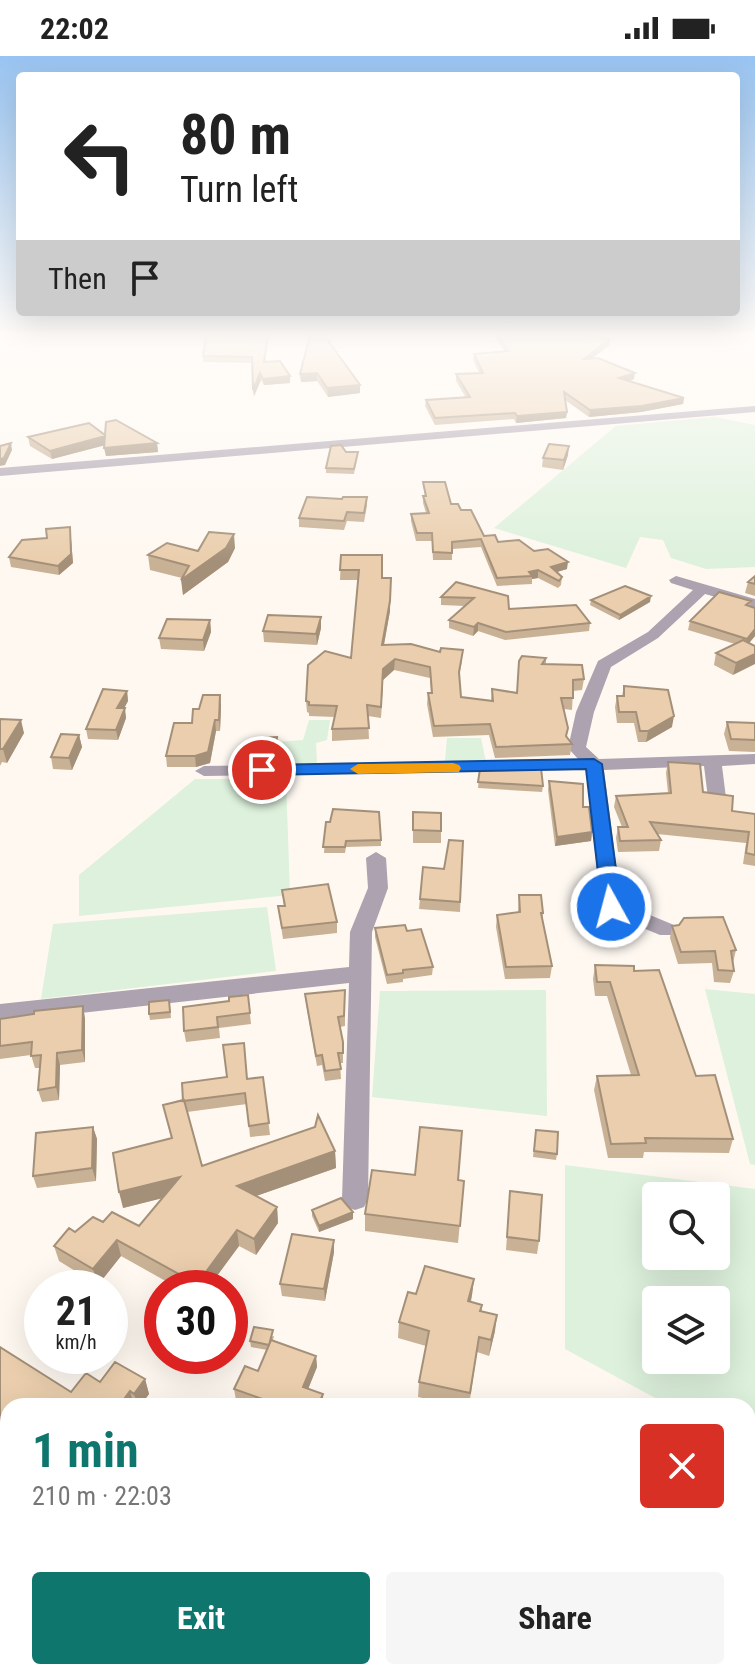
<!DOCTYPE html>
<html lang="en">
<head>
<meta charset="utf-8">
<style>
  :root { --surface:#fff; --page:#f6f6f6; --text:#222; --muted:#767676; --accent:#0f766e }
  body { margin:0; font-family:"Roboto Condensed",sans-serif; background:var(--page); color:var(--text); height:100vh; display:flex; flex-direction:column; font-size:30px; white-space:nowrap }
  * { box-sizing:border-box; margin:0 }
  p { font-size:26px; color:var(--muted) }
  .icon { flex:none; width:44px; height:44px; fill:none; stroke:currentColor; stroke-width:2; stroke-linecap:round; stroke-linejoin:round }
  .map { position:relative; flex:1; overflow:hidden }
  .panel { position:absolute; left:0px; top:1342px; width:756px; height:282px; display:flex; flex-direction:column; background:var(--surface); border-radius:24px 24px 0 0; box-shadow:0 8px 32px #0002 }
  .panel>* { flex:none }
  .guide { position:absolute; left:16px; top:16px; width:724px; height:244px; border-radius:8px; box-shadow:0 8px 32px #0002; background:#fff; color:var(--text); overflow:hidden }
  .buttons { position:absolute; left:642px; top:1126px; display:grid; gap:16px }
  .buttons a { display:grid; place-items:center; width:88px; height:88px; border-radius:8px; background:var(--surface); box-shadow:0 8px 32px #0002; font-size:40px }
  .speed { position:absolute; left:24px; top:1214px; display:flex; gap:16px; font-size:40px; font-weight:700; text-align:center }
  .speed>* { display:grid; place-content:center; width:104px; height:104px; border-radius:50%; background:var(--surface); box-shadow:0 8px 32px #0002; line-height:1 }
  .speed small { font-size:20px; font-weight:400 }
  .speed .limit { border:12px solid #d22; background:#fff; color:#111 }
  .pin { position:absolute; display:grid; place-items:center; width:68px; height:68px; color:#fff; margin:-34px; border:4px solid #fff; border-radius:50%; box-shadow:0 2px 8px #0007 }
  .me { position:absolute; width:88px; margin:-44px; rotate:353deg; stroke-linejoin:round; filter:drop-shadow(0 0 6px #0008) }
  .turn { display:flex; align-items:center; gap:28px; height:168px; padding:0 32px; font-size:36px }
  .turn .icon { width:104px; height:104px; stroke-width:2.5 }
  .turn b { display:block; font-size:56px; line-height:68px }
  .then { display:flex; align-items:center; height:76px; padding:0 32px; background:#0003; gap:16px; font-size:30px }
  .round { display:grid; place-items:center; flex:none; width:84px; height:84px; border-radius:8px; background:var(--page) }
  .headline { display:flex; align-items:center; justify-content:space-between; height:136px; padding:0 32px }
  h1 { font-size:48px; font-weight:700; line-height:60px; color:var(--accent) }
  .action { display:flex; gap:16px; margin-top:auto; padding:16px 32px }
  .action a { flex:1; height:92px; border-radius:8px; background:var(--accent); color:#fff; font-size:32px; font-weight:700; line-height:92px; text-align:center }
  .action a+a { background:var(--page); color:var(--text) }
  .status { display:flex; justify-content:space-between; align-items:center; height:56px; padding:0 40px; background:var(--surface); direction:ltr }
  .status svg { height:22px; fill:currentColor }
  .map>svg:first-child { display:block }
  .green { fill:#ddf1dc; fill-rule:evenodd }
  .lines { fill:none; stroke-linecap:round; stroke-linejoin:round }
  .minor { fill:#aca2b0; fill-rule:evenodd }
  .wall { fill:#c9b195 }
  .shaded-wall { fill:#a49079 }
  .building { fill:#eacead; stroke:#a49079; stroke-width:2 }
  .route { fill:#1a73e8; stroke:#114b97; stroke-width:2 }
  .slow { fill:#f59e0b }
</style>
</head>
<body>
<div class="status"><b>22:02</b><svg viewBox="0 0 49 12"><path d="M0 12V9h3v3zM5 12V6h3v6zM10 12V3h3v9zM15 12V0h3v12zM26 1h20v11H26zM47 4h2v5h-2z"/></svg></div>
<div class="map">
<svg width="755" height="1623" viewBox="0 0 755 1623">
  <rect width="100%" height="100%" fill="#fef8f1"/>
  <path class="green" d="M714,361L755,369V511L706,513L671,502L663,484L640,481L626,512L494,472L616,370Z
    M309,664H330L327,684L316,687L317,708L282,710L276,686L303,684Z
    M447,682H481L486,706L445,705Z
    M195,723H286L290,839L79,860V819Z
    M267,851L276,915L41,943L53,868Z
    M705,933L755,938V1109L750,1108Z
    M546,934L547,1060L372,1041L380,935Z
    M565,1109L755,1133V1396L748,1393V1350H670L565,1293ZM716,1140V1200H656V1140ZM716,1244V1304H656V1244Z"/>
  <g class="lines">
    <path class="minor" d="M755,350V356L0,420V412Z
      M676,520L755,543V552L705,538L658,582L611,611L594,656L586,691L599,703L755,698V708L722,710L726,742L717,748L708,742L704,710L604,714L621,847L674,869L678,874L674,879H660L604,856L601,851L586,714L204,720L195,715L204,710L579,704L568,692L576,656L598,605L648,576L693,534L671,527L669,524Z
      M376,796L386,802L388,832L372,876L368,1143L364,1151L355,1154L346,1151L342,1143L349,927L0,966V948L349,911L350,876L368,832L366,802Z"/>
  </g>
  <path class="wall" d="M268,279L265,306L290,320V327L264,329L261,324L254,340L252,307L203,306V300Z
    M310,279L360,329V337L328,341L317,325L301,326L300,318Z
    M494,279H587L610,283V289L592,302L634,323L630,325L684,342L683,348L641,356L589,361L565,344L567,356L566,362L516,367L514,363L435,369L425,350L426,344L466,342L456,325V318L479,317L473,304L474,298L504,295Z
    M105,379L157,387L158,396L106,400L104,389L52,403L30,390L28,381Z
    M346,396H358L354,418L326,417V412Z
    M568,399L563,414L542,411L543,402Z
    M423,426L451,448L461,454L484,480L498,486L534,495L567,513L557,516L562,521L561,529L558,532L538,522L532,523V528L497,530L481,491L452,493V504H433L432,485H416L411,465V458L426,457L423,447V440H425Z
    M367,441V450L364,466L347,465L344,474L299,471V462L342,443Z
    M70,471L73,507L59,519L11,511L9,501Z
    M235,492L228,506L183,539L182,522L150,514L148,499Z
    M341,499L382,522H391L390,555L384,589L462,605L459,621L461,641L491,645L492,633L517,636L546,602V608L584,623L582,634L573,635L572,654L564,653L567,681L572,688L570,699L495,702L489,679L433,681L427,648L428,637H431L430,622L394,614L383,624L381,662L368,660L369,683L332,685V673L335,661L309,660V657L307,656L306,645L351,602L358,524H340Z
    M755,520V540L745,537L748,526Z
    M456,526L509,553L590,567L589,575L505,584L478,575L473,580L449,572V564L465,550L441,549V541Z
    M591,544L650,546L619,564L590,549Z
    M751,545L750,550L755,552V580L749,587L733,619L714,609L716,597L735,588L688,574L690,565Z
    M321,561V572L317,589L264,586L263,575Z
    M210,564L211,576L204,595L161,593L159,582Z
    M624,630L672,671L646,686H638L634,667H617L615,651L617,640H622Z
    M127,635L128,645L124,652L126,662L118,684L88,683L86,673Z
    M220,639L221,650L220,675H216L210,707L196,711H167L166,700L192,667L199,653Z
    M0,663L24,677L7,707L2,706L0,710Z
    M727,666L755,667V696L729,695L724,678Z
    M79,679L82,691L72,714L53,713L51,701Z
    M277,681L278,692L276,706H254L253,694Z
    M668,706L703,736L732,755L755,758V810L743,808L746,787L657,778L661,784L659,795L618,796L616,782L618,771H622L614,751L616,740L668,737L666,717Z
    M480,713L543,730L542,736L478,732Z
    M549,725L583,751L592,776L591,785L555,790L548,734Z
    M413,756L441,757V787H413Z
    M326,766L381,784V790L346,791L345,797H324Z
    M463,785L460,856L419,853L420,843Z
    M282,834L337,866V877L283,883L278,850H284Z
    M519,839L543,857L542,865L552,910L550,922L505,923L496,871L497,859L518,856Z
    M672,870L736,894L733,907L734,915L730,927L714,926L712,907L678,908L670,882Z
    M375,872L407,875L433,911L432,919L403,923V926L387,928L375,881Z
    M595,909L634,915L733,1083L729,1097L644,1096L643,1102H608L594,1034L597,1020L631,1019L607,940H595L593,923Z
    M345,934V970L340,971L343,986V1007H340L341,1023L325,1025L322,1009L317,1010L306,948L305,938Z
    M248,939L251,968L219,972L220,982L186,986L184,975Z
    M170,950L171,962L150,964L149,958Z
    M85,962V1006L60,1009L59,1044L42,1046L38,1034L40,1012H35L31,999L0,1003V963Z
    M263,1021L270,1079L250,1081L247,1048L187,1056L202,1110L335,1095L336,1112L256,1140L277,1151L278,1167L256,1199L239,1190L208,1232H178L121,1200L98,1229L59,1205L54,1190L75,1176L103,1166L139,1170L162,1142L123,1152L171,1082L163,1049L247,1023Z
    M93,1071L97,1083L96,1125L37,1132L33,1120Z
    M535,1080L557,1098L556,1104L533,1101Z
    M458,1124L464,1125L458,1187L365,1175V1158Z
    M510,1135L539,1185L537,1198L506,1194Z
    M312,1154L353,1163L319,1176L312,1160Z
    M334,1184V1196L325,1245L282,1240L280,1228Z
    M474,1223L471,1246L482,1249V1255L495,1275L489,1300L477,1296L469,1350H459L418,1341L419,1326L426,1290L398,1282L399,1266L416,1238Z
    M274,1280L273,1284L316,1300L317,1311L308,1333L323,1338V1350H252L236,1344L234,1333L258,1315L267,1294L251,1291L250,1285Z
    M0,1291L71,1336L100,1326L145,1323L149,1338L140,1350H8V1443L4,1440L0,1445Z
    M748,1467L755,1471V1525L748,1521Z
    M748,1542L755,1546V1599L748,1595Z
    M632,1616H722L733,1623H629Z"/>
  <path class="shaded-wall" d="M610,283V289L583,309L584,303Z
    M260,317L261,324L254,340L253,334Z
    M317,317V325L301,326L300,318Z
    M635,317L634,323L618,328L619,322Z
    M290,320V327L264,329L263,323Z
    M360,329V337L328,341L327,332Z
    M684,342L683,348L641,356L589,361L590,354Z
    M567,356L566,362L516,367L517,360Z
    M105,380L106,389L52,403L50,395Z
    M11,387L12,394L5,409L0,410V403Z
    M157,387L158,396L106,400L104,392Z
    M569,390L568,399L563,414L564,404Z
    M70,471L73,507L59,519L58,510Z
    M234,478L235,492L228,506L183,539L181,524Z
    M568,506L567,513L550,518L551,511Z
    M538,514V522L532,523V520L529,516Z
    M651,540L650,546L619,564L620,559Z
    M390,545V555L382,599V589Z
    M321,561V572L317,589L316,578Z
    M210,564L211,576L204,595L203,584Z
    M478,567V575L473,580L474,571Z
    M755,573V580L745,592L747,583Z
    M755,598V608L733,619L736,607Z
    M395,603L394,614L383,624L381,662L383,613Z
    M127,635L128,645L119,662L117,652Z
    M220,639L221,650L220,675L219,664Z
    M125,652L126,662L118,684L116,674Z
    M674,660L672,671L646,686L648,675Z
    M21,664L24,677L7,707L3,693Z
    M215,664L216,675L210,707L196,711L195,700Z
    M79,679L82,691L72,714L69,702Z
    M277,681L278,692L276,706L275,694Z
    M592,776L591,785L555,790L557,781Z
    M83,950L85,962V1006L82,994Z
    M57,997L60,1009L59,1044L56,1031Z
    M93,1071L97,1083L96,1125L92,1112Z
    M335,1095L336,1112L239,1146L237,1130Z
    M180,1121L183,1137L123,1152L119,1136Z
    M277,1151L278,1167L256,1199L254,1183Z
    M353,1156V1163L319,1176V1170Z
    M237,1174L239,1190L208,1232H197V1228Z
    M117,1184L121,1200L98,1229L93,1213Z
    M334,1184V1196L325,1245L324,1233Z
    M474,1223L472,1239L467,1261L468,1245Z
    M497,1259L495,1275L489,1300L491,1284Z
    M316,1300L317,1311L304,1343L303,1331Z
    M145,1323L149,1338L140,1350H138L134,1338Z
    M130,1335L134,1350H119Z
    M323,1338V1350H318Z
    M53,1343L56,1350H48Z
    M0,1433L4,1440L0,1445Z"/>
  <path class="building" d="M268,279L264,306L280,305L290,320L263,323L260,317L253,334L252,301L203,300L206,280Z
    M310,279H324L360,329L327,332L317,317L300,318Z
    M498,279H587L610,283L584,303L598,302L635,317L619,322L684,342L642,350L590,354L564,336L567,356L517,360L515,357L435,362L426,344L470,341L456,318L483,317L474,298L508,295Z
    M116,364L157,387L104,392L105,380L50,395L28,381L89,367L105,379L106,366Z
    M11,387L4,402L0,403V390Z
    M549,388L569,390L564,404L543,402Z
    M341,389L346,396H358L354,413L326,412L331,390Z
    M423,426H445L451,448H458L461,454H471L484,480L495,479L498,486L519,484L534,495L548,493L568,506L551,511L562,521L559,525L538,514L529,516L532,520L497,522L481,483L452,486V497L433,496L432,477H417L411,458L429,457L423,440H426Z
    M307,441L342,443L343,441H367L364,457L347,456L344,465L299,462Z
    M70,471L71,498L58,510L9,501L22,484L47,482L46,473Z
    M209,476L234,478L226,492L181,524L189,510L148,499L167,487L198,495Z
    M341,499H382V522H391L390,545L382,589L411,588L440,596L441,592L463,594L459,616L461,641L493,645L492,633L517,637L519,605L522,600L546,602L542,608L582,609L584,623L573,624V642H561L568,672L566,680L572,688L496,691L490,668L434,670L428,637H432L430,611L395,603L383,613L381,651L367,649L369,672L332,673L337,650L309,649V646L306,645L308,609L325,595L351,602L359,514H340Z
    M755,520V528L748,526Z
    M456,526L508,540L509,553L576,549L590,567L506,576L478,567L474,571L449,564L474,542L441,541Z
    M625,530L651,540L620,559L591,544Z
    M719,536L751,545L746,549L755,552V573L747,583L690,565Z
    M268,559L321,561L316,578L263,575Z
    M167,563L210,564L203,584L159,582Z
    M743,584L755,590V598L736,607L716,597Z
    M624,630L668,634L674,660L648,675H640L636,656H619L617,640H624Z
    M103,633L127,635L117,652H125L116,674L86,673Z
    M203,639H220L219,664H215L208,696L195,700H166L174,667H192L193,653H199Z
    M0,663L21,664L3,693H0Z
    M727,666L755,667V684L731,683Z
    M61,678L79,679L69,702L51,701Z
    M277,681L275,694H253L254,682Z
    M668,706L700,708L703,736L733,740L732,755L755,758V799L746,797L749,776L650,766L661,784L620,785L618,771H628L616,740L671,737Z
    M541,712L543,730L478,726L480,713Z
    M549,725L583,728V751H589L592,776L557,781Z
    M333,753L379,756L381,784L346,785L345,791H323L326,766H330Z
    M413,756L441,757V775L413,774Z
    M449,784L463,785L460,846L420,843L423,811L444,813Z
    M328,828L337,866L282,872L278,850H285L282,834Z
    M519,839H541L543,857H541L552,910L506,911L497,859L520,856Z
    M723,861L736,894L731,895L734,915L718,914L715,895L681,896L672,870L679,869L684,862Z
    M405,869L407,875L421,873L433,911L403,914V917L387,919L375,872Z
    M595,909L634,910V915L659,914L696,1020L715,1019L733,1083L645,1082L646,1087L611,1088L597,1020L639,1019L610,926H597Z
    M345,934L344,960L338,961L343,986V997H338L341,1013L325,1015L322,999L316,1000L305,938Z
    M248,939L250,957L217,961L218,971L184,975L183,951L229,945V941Z
    M169,944L170,956L149,958V946Z
    M83,950L82,994L57,997L56,1031L38,1034L41,999L31,1000L32,986L0,990V963L34,958V955Z
    M244,987L247,1023L263,1021L269,1067L249,1070L245,1037L183,1045L182,1027L227,1021L223,989Z
    M184,1044L202,1110L315,1071L318,1059L335,1095L237,1130L277,1151L254,1183L237,1174L197,1228L117,1184L93,1213L54,1190L69,1172L75,1176L93,1161L103,1166L112,1156L139,1170L180,1121L119,1136L113,1097L172,1082L163,1049Z
    M93,1071L92,1112L33,1120L36,1077Z
    M420,1071L462,1075L458,1124L464,1125L460,1170L365,1158L372,1114L415,1119Z
    M536,1074L558,1076L557,1098L534,1095Z
    M510,1135L542,1139L539,1185L507,1181Z
    M341,1142L353,1156L319,1170L312,1154Z
    M292,1178L334,1184L324,1233L280,1228Z
    M425,1210L474,1223L468,1245L482,1249L480,1255L497,1259L491,1284L479,1281L470,1337L419,1326L429,1275L399,1266L408,1236L416,1238Z
    M254,1271L273,1274L269,1289L250,1285Z
    M271,1284L316,1300L303,1331L323,1338L318,1350H282L234,1333L245,1310L258,1315Z
    M0,1291L71,1336L86,1317L100,1326L115,1306L145,1323L134,1338L130,1335L119,1350H64L53,1343L48,1350H8V1434L0,1428Z
    M748,1467L755,1471V1512L748,1507Z
    M748,1542L755,1546V1586L748,1582Z
    M165,1616H226L235,1623H159Z
    M632,1616H671L669,1623H630Z
    M673,1616H722L733,1623H685Z"/>
  <linearGradient id="sky" x2="0" y2="1"><stop stop-color="#99c4f1"/><stop offset="0.55" stop-color="#fffcf9"/><stop offset="1" stop-color="#fffcf9" stop-opacity="0"/></linearGradient>
  <rect width="755" height="506" fill="url(#sky)"/>
  <path class="route" d="M594,703L602,708L621,851L611,857L602,851L586,713L262,719L254,714L262,709Z"/>
  <path class="slow" d="M453,707L459,709L461,712L459,716L358,718L350,713L358,708Z"/>
</svg>
<div class="buttons">
<a><svg class="icon" aria-label="search" viewBox="0 0 24 24"><circle cx="10" cy="10" r="6"/><path d="M15 15l6 6"/></svg></a>
<a><svg class="icon" aria-label="layers" viewBox="0 0 24 24"><path d="M12 4l9 5-9 5-9-5zM3 14l9 5 9-5"/></svg></a>
</div>
<div class="speed"><div>21<small>km/h</small></div><div class="limit">30</div></div>
<div class="pin" style="left:262px;top:714px;background:#d93025"><svg class="icon" aria-label="arrive" viewBox="0 0 24 24"><path d="M6 21V4h12l-3 4 3 4H6"/></svg></div>
<svg class="me" style="left:611px;top:851px" viewBox="-20 -20 40 40"><circle r="17" fill="#1a73e8" stroke="#fff" stroke-width="3"/><path d="M0-11L8 9 0 5-8 9z" fill="#fff"/></svg>
<div class="guide">
<div class="turn"><svg class="icon" aria-label="left" viewBox="0 0 24 24"><path d="M17 20v-9H6M10 6l-5 5 5 5"/></svg><div><b>80 m</b>Turn left</div></div>
<div class="then">Then<svg class="icon" aria-label="arrive" viewBox="0 0 24 24"><path d="M6 21V4h12l-3 4 3 4H6"/></svg></div>
</div>
<section class="panel">
<div class="headline"><div><h1>1 min</h1><p>210 m · 22:03</p></div><a class="round" style="background:#d93025;color:#fff"><svg class="icon" aria-label="close" viewBox="0 0 24 24"><path d="M6 6l12 12M18 6L6 18"/></svg></a></div>
<div class="action"><a>Exit</a><a>Share</a></div>
</section>
</div>
</body>
</html>
